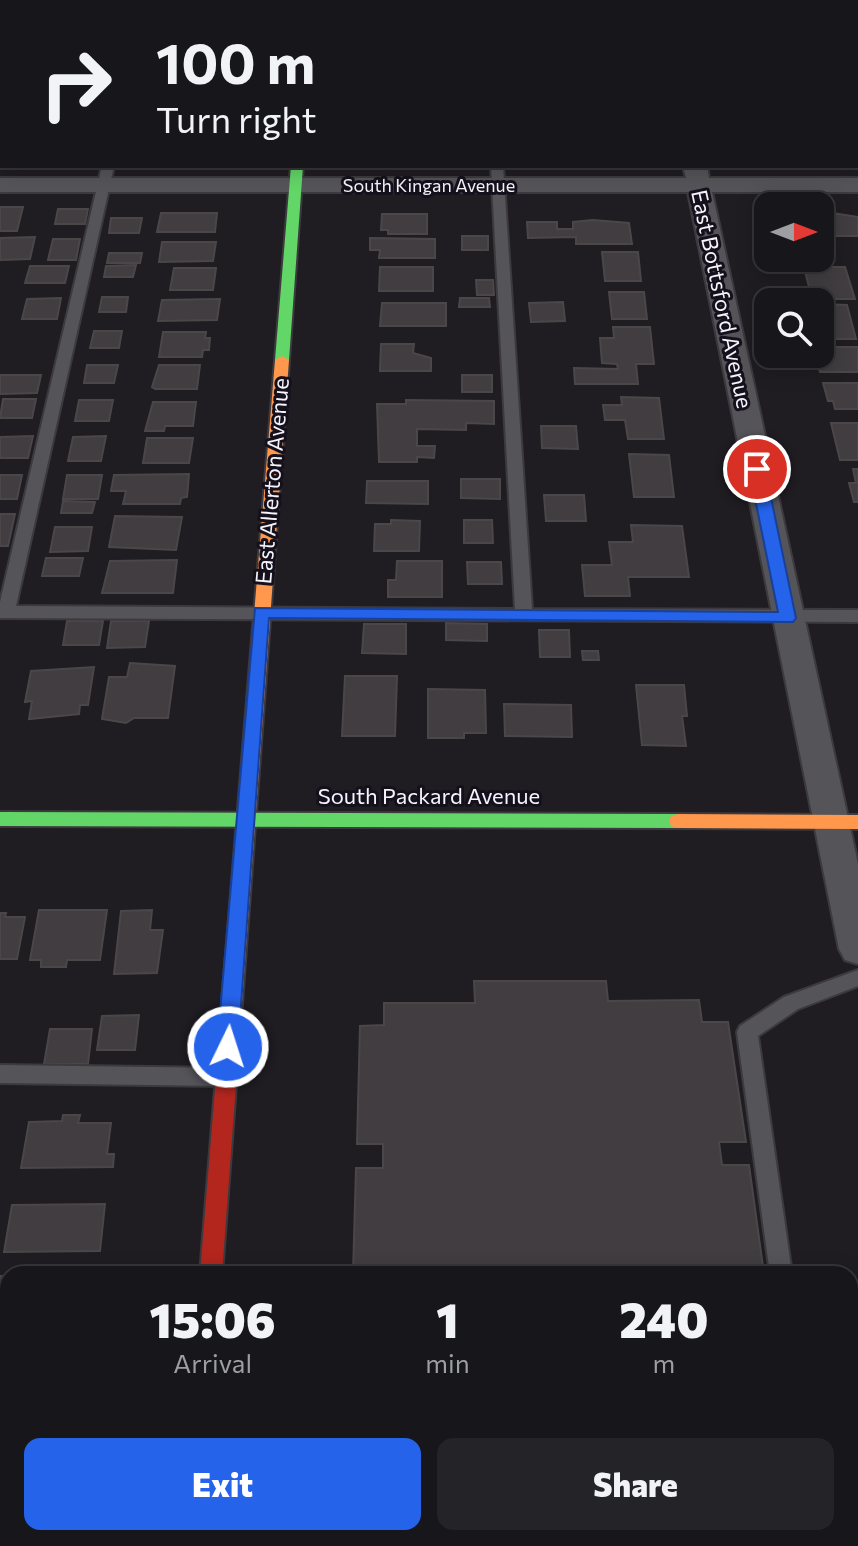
<!DOCTYPE html>
<html lang="en">
<head>
<meta charset="utf-8">
<style>
  :root { --surface:#17161a; --page:#242327; --text:#f1f3f6; --muted:#9e9fa2; --line:#363539; --accent:#2563eb }
  body { margin:0; font-family:Commissioner,sans-serif; background:var(--page); color:var(--text); height:100vh; display:flex; flex-direction:column; font-size:30px; white-space:nowrap }
  * { box-sizing:border-box; margin:0 }
  p { font-size:26px; color:var(--muted) }
  .icon { flex:none; width:44px; height:44px; fill:none; stroke:currentColor; stroke-width:2; stroke-linecap:round; stroke-linejoin:round }
  .map { position:relative; flex:1; overflow:hidden }
  .sheet { position:absolute; left:0px; top:1266px; width:858px; height:280px; display:flex; flex-direction:column; background:var(--surface); border-radius:24px 24px 0 0; box-shadow:0 4px 20px #0003,0 0 0 2px var(--line) }
  .sheet>* { flex:none }
  .banner { position:absolute; left:0px; top:0px; width:858px; height:168px; box-shadow:0 4px 20px #0003,0 0 0 2px var(--line); background:#17161a; color:var(--text); overflow:hidden }
  .needle { width:52px; rotate:90deg }
  .fabs { position:absolute; left:754px; top:192px; display:grid; gap:16px }
  .fabs a { display:grid; place-items:center; width:80px; height:80px; border-radius:16px; background:var(--surface); box-shadow:0 4px 20px #0003,0 0 0 2px var(--line); font-size:40px }
  .pin { position:absolute; display:grid; place-items:center; width:68px; height:68px; color:#fff; margin:-34px; border:4px solid #fff; border-radius:50%; box-shadow:0 2px 8px #0007 }
  .me { position:absolute; width:88px; margin:-44px; rotate:4deg; stroke-linejoin:round; filter:drop-shadow(0 0 6px #0008) }
  .turn { display:flex; align-items:center; gap:28px; height:168px; padding:0 24px; font-size:36px }
  .turn .icon { width:104px; height:104px; stroke-width:2.5 }
  .turn b { display:block; font-size:56px; line-height:68px }
  .eta { display:flex; justify-content:space-evenly; align-items:center; height:136px; text-align:center }
  .eta b { font-size:48px; font-weight:800; line-height:56px }
  .primary-button { display:flex; gap:16px; margin-top:auto; padding:16px 24px }
  .primary-button a { flex:1; height:92px; border-radius:16px; background:var(--accent); color:#fff; font-size:32px; font-weight:800; line-height:92px; text-align:center }
  .primary-button a+a { background:var(--page); color:var(--text) }
  .map>svg:first-child { display:block }
  .building { fill:#413d40; stroke:#4b4749; stroke-width:2 }
  .lines { fill:none; stroke-linecap:round; stroke-linejoin:round }
  .lane-casing { stroke:#3c3a3e; stroke-width:4 }
  .street-casing { stroke:#3c3a3e; stroke-width:4 }
  .fast-casing { stroke:#3c3a3e; stroke-width:4 }
  .slow-casing { stroke:#3c3a3e; stroke-width:4 }
  .jam-casing { stroke:#3c3a3e; stroke-width:4 }
  .lane { fill:#555458; fill-rule:evenodd }
  .street { fill:#555458; fill-rule:evenodd }
  .fast { fill:#63d668; fill-rule:evenodd }
  .slow { fill:#ff974d; fill-rule:evenodd }
  .jam { fill:#b3261e; fill-rule:evenodd }
  .route { fill:#2563eb; stroke:#184099; stroke-width:2 }
  .labels { text-anchor:middle; stroke-width:6; stroke-linejoin:round; paint-order:stroke }
  .far-street-label { font-size:18px; fill:#f5f3fb; stroke:#15111c }
  .street-label { font-size:22px; fill:#f5f3fb; stroke:#15111c }
</style>
</head>
<body>
<div class="map">
<svg width="858" height="1546" viewBox="0 0 858 1546">
  <rect width="100%" height="100%" fill="#1f1d22"/>
  <path class="building" d="M0,207H23L17,231H0Z
    M58,209H88L85,224H55Z
    M820,211L858,217V236H820Z
    M161,213H217L215,232H157Z
    M382,214H427V234H388V230H381Z
    M111,218H142L139,233H109Z
    M593,220L629,223L632,244H576V237L528,238L527,222H557V229H573V222Z
    M462,236H488V250H462Z
    M35,237L30,259L0,260V238Z
    M370,238L435,239V258H379L380,250H370Z
    M53,239H80L76,260H48Z
    M162,242H216L213,261L159,262Z
    M602,252H638L641,281H605Z
    M109,253H142L140,263H107Z
    M136,265L133,277H104L106,266Z
    M30,266H69L65,283H25Z
    M380,267H433V291H379Z
    M804,267H845L855,299H812Z
    M174,268H216L213,290H170Z
    M476,280H493L494,295H477Z
    M609,292H644L647,319H612Z
    M102,297H128L126,312H99Z
    M61,298L57,319H22L27,299Z
    M460,298H489L490,307H459Z
    M220,299L217,320L158,321L162,300Z
    M563,302L565,321L531,322L529,303Z
    M382,303H446V326H380Z
    M820,304L847,305L856,339H820Z
    M613,327H650L654,364H636L638,384H575L574,368L618,369L617,364L602,363L600,338H614Z
    M94,331H122L119,348H90Z
    M163,332H206L205,338H210L209,350H203L202,357H159Z
    M381,344H414L413,353L431,358V371H380Z
    M820,347H858V372H820L815,354H820Z
    M87,365H118L114,383H84Z
    M159,365H200L197,389H155L152,387Z
    M0,375H41L37,393L0,394Z
    M462,375H492V392H462Z
    M823,383H858V409H835L833,401H828Z
    M621,397L659,398L664,439H628L625,420H605L603,405H622Z
    M3,399H36L32,418H0Z
    M79,400H113L109,421H75Z
    M406,400L494,401V424L466,423V430L417,429V446H435L434,458L417,457V462H379L377,404H406Z
    M153,402H196L193,426H165L164,431H145Z
    M831,423H858V460H840Z
    M541,426H576L578,449L542,448Z
    M33,436L28,458H0V437Z
    M106,436L101,461H68L73,437Z
    M147,438H193L189,463H143Z
    M629,454L669,455L674,497H634Z
    M853,469H858V502H854L849,483H856Z
    M189,474L187,497L181,498L180,504H123L126,491H111L114,475Z
    M0,475H22L17,499H0Z
    M67,475H102L98,499H63Z
    M461,479H500V499L461,498Z
    M367,481H428V504L366,503Z
    M544,495H584L586,521H546Z
    M63,501L95,502L92,513H61Z
    M0,514H15L8,546H0Z
    M115,516L182,517L176,550L109,547Z
    M391,520L420,521L419,551H374L375,524H391Z
    M464,520H492L493,543H464Z
    M631,525L682,526L689,577H628L630,596H585L582,565H612L609,542H633Z
    M55,527H92L88,551L50,552Z
    M46,558H83L79,576H42Z
    M177,560L173,593H102L110,561Z
    M397,561H442V597H388V580H396Z
    M467,562H501L502,584H468Z
    M67,621H103L99,645H63Z
    M111,621H149L145,647L107,648Z
    M446,623L487,624V641L446,640Z
    M364,624H406V654L362,653Z
    M539,630H569L570,657H540Z
    M582,651H598L599,660H583Z
    M130,663L175,666L168,718H134L126,723L102,719L109,677H127Z
    M94,667L88,705H80L79,714L29,719L32,701L25,702L31,671Z
    M345,676H397L395,736H342Z
    M636,685H684L687,716H682L686,746L642,745Z
    M428,689L485,690L486,733H464V738H428Z
    M504,704L571,705L572,737L505,736Z
    M39,910H107L100,960H67L66,967H41V960H30Z
    M152,910L150,930H163L157,973L114,974L121,911Z
    M0,913H6L5,917H25L17,959H0Z
    M474,981H606L608,1001L699,1000L702,1022H728L746,1142H719L722,1165H749L764,1274H353L356,1168H383V1144H357L360,1026L384,1025V1003H475Z
    M139,1015L135,1050H97L102,1016Z
    M50,1029H92L88,1064H44Z
    M63,1115H80L78,1123H111L107,1154H114L113,1167L21,1168L29,1122L62,1121Z
    M105,1204L100,1251L4,1252L12,1205Z
    M0,1276H8V1336H0Z
    M0,1358H8V1417H0Z
    M5,1458H8V1522H0V1465H4Z
    M493,1538H658L659,1546H494Z"/>
  <g class="lines">
    <g class="lane-casing">
      <path id="lane" d="M482,0H492V2H482Z
        M822,0H832V2H822Z
        M856,81L858,82V95L856,94Z
        M102,166H114L16,606L515,609L491,166H503L532,609L858,610V622L0,618V602Z
        M858,970V986L798,1009L758,1036L792,1274H770L737,1032L740,1026L784,997Z
        M0,1065L225,1068L232,1071L235,1077L232,1083L225,1086L0,1083Z
        M850,1282L858,1283V1305L850,1304Z"/>
    </g>
    <g class="street-casing">
      <path id="street" d="M301,0H321V2H301Z
        M648,0H668L669,2H649Z
        M683,166H707L709,178H858V192H712L858,864V964L845,960L839,949L688,192H0V178H686Z
        M167,1538H215V1546H167Z"/>
    </g>
    <g class="fast-casing">
      <path id="fast" d="M291,166H303L289,360L282,364L275,360Z
        M0,812L678,814L685,816L687,821L685,826L678,828L0,826Z"/>
    </g>
    <g class="slow-casing">
      <path id="slow" d="M282,356L289,360L242,1003L239,1009L232,1011L225,1009L222,1003L275,360Z
        M678,814L858,815V829L678,828L671,826L669,821L671,816Z"/>
    </g>
    <g class="jam-casing">
      <path id="jam" d="M232,995L239,997L242,1003L222,1274H200L222,1003L225,997Z"/>
    </g>
    <use href="#lane" class="lane"/>
    <use href="#street" class="street"/>
    <use href="#fast" class="fast"/>
    <use href="#slow" class="slow"/>
    <use href="#jam" class="jam"/>
  </g>
  <path class="route" d="M757,464L765,469L796,618L793,622L269,618L238,1047L228,1055L220,1053L217,1047L255,608L778,612L749,469Z"/>
  <g class="labels">
    <g class="far-street-label">
      <text x="429" y="192">South Kingan Avenue</text>
    </g>
    <g class="street-label">
      <text transform="translate(722 299) rotate(78)" y="8">East Bottsford Avenue</text>
      <text transform="translate(272 481) rotate(-85)" y="8">East Allerton Avenue</text>
      <text x="429" y="804">South Packard Avenue</text>
    </g>
  </g>
</svg>
<div class="fabs">
<a><svg class="needle" viewBox="-14 -14 28 28"><path d="M0-13l5 13h-10z" fill="#e53935"/><path d="M0 13l5-13h-10z" fill="#9e9fa2"/></svg></a>
<a><svg class="icon" aria-label="search" viewBox="0 0 24 24"><circle cx="10" cy="10" r="6"/><path d="M15 15l6 6"/></svg></a>
</div>
<div class="pin" style="left:757px;top:469px;background:#d93025"><svg class="icon" aria-label="arrive" viewBox="0 0 24 24"><path d="M6 21V4h12l-3 4 3 4H6"/></svg></div>
<svg class="me" style="left:228px;top:1047px" viewBox="-20 -20 40 40"><circle r="17" fill="#2563eb" stroke="#fff" stroke-width="3"/><path d="M0-11L8 9 0 5-8 9z" fill="#fff"/></svg>
<div class="banner">
<div class="turn"><svg class="icon" aria-label="right" viewBox="0 0 24 24"><path d="M7 20v-9h11M14 6l5 5-5 5"/></svg><div><b>100 m</b>Turn right</div></div>
</div>
<section class="sheet">
<div class="eta">
<div><b>15:06</b><p>Arrival</p></div>
<div><b>1</b><p>min</p></div>
<div><b>240</b><p>m</p></div>
</div>
<div class="primary-button"><a>Exit</a><a>Share</a></div>
</section>
</div>
</body>
</html>
